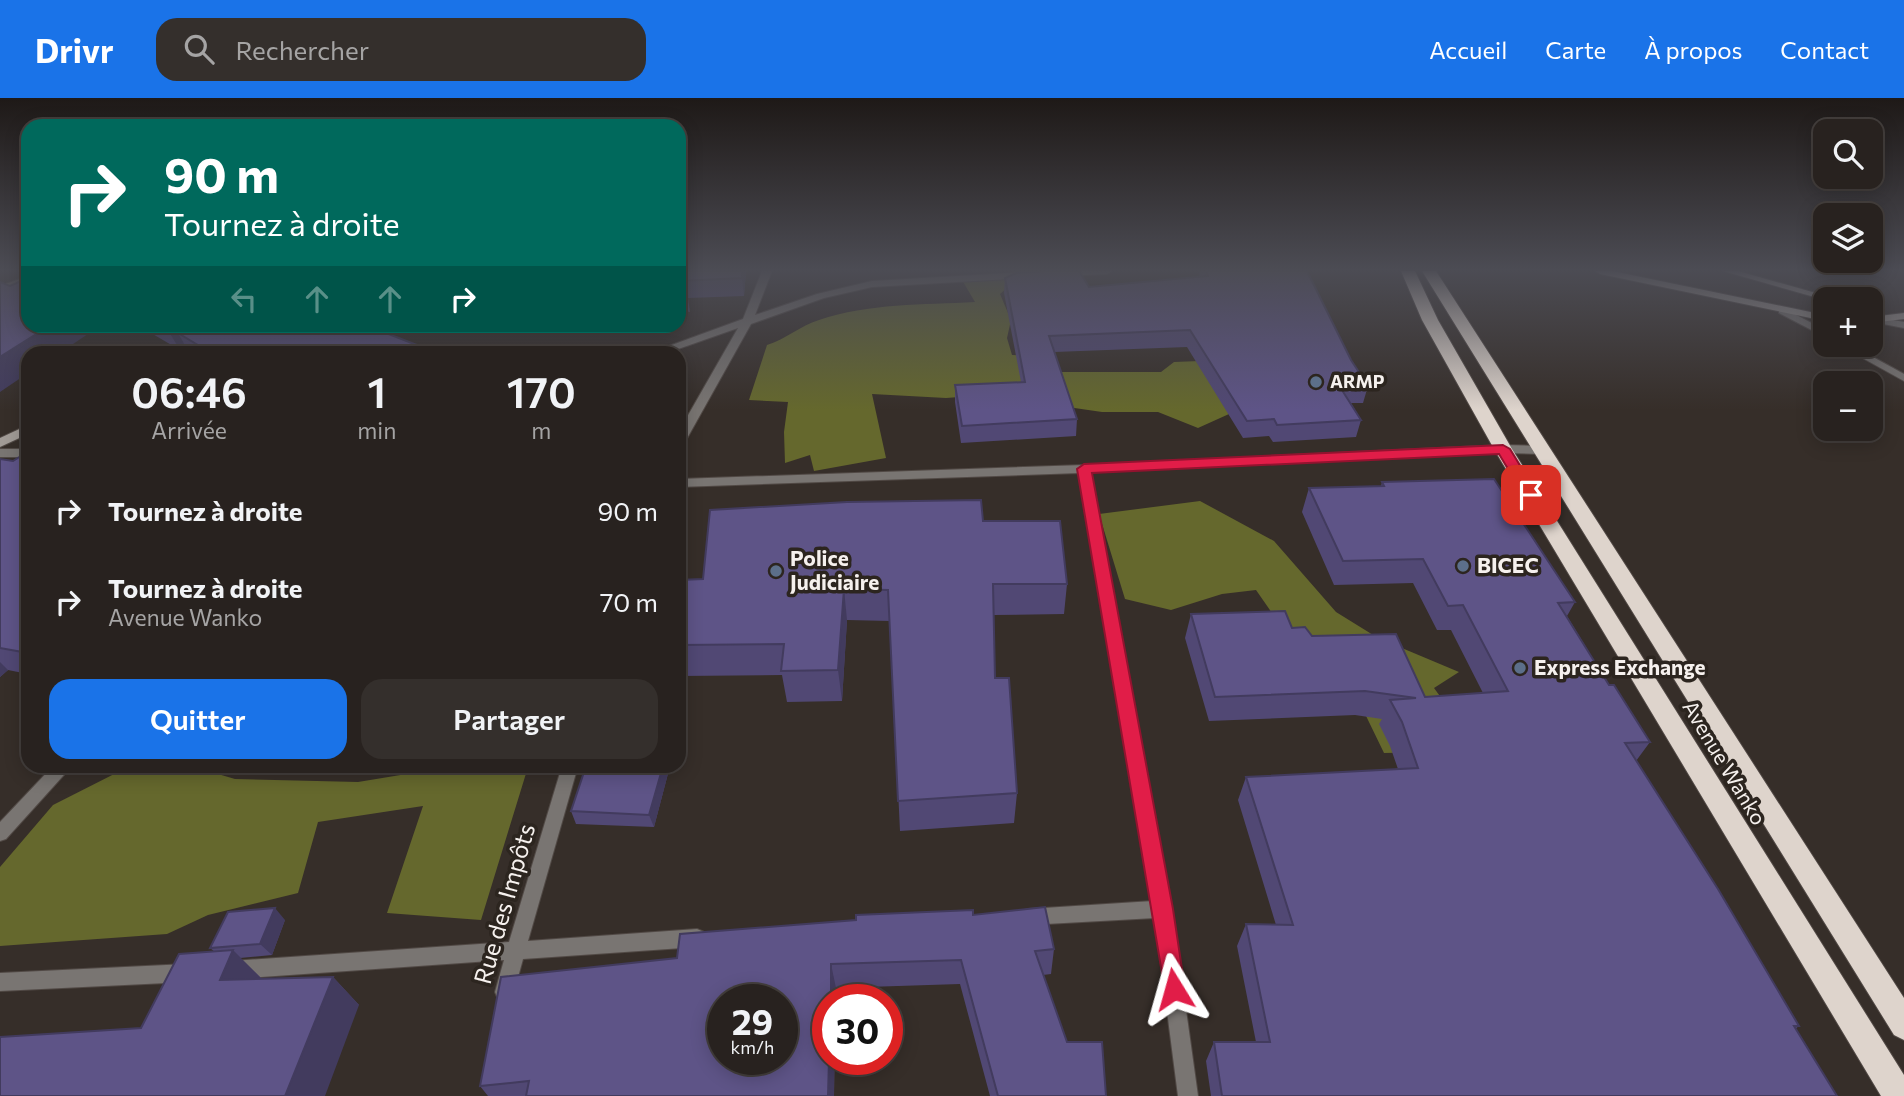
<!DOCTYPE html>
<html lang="fr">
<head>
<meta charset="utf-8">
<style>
  :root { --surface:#28221f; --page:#342f2c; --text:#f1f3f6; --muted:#a5a4a4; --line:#443f3d; --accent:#1a73e8 }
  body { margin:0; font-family:Commissioner,sans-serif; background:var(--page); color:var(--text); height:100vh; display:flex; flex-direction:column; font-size:26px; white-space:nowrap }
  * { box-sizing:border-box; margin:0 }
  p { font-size:23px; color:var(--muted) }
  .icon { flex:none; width:38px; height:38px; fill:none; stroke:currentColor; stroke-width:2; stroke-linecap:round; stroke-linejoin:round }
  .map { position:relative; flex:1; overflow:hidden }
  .details { position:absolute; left:21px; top:248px; width:665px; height:427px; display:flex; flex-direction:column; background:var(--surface); border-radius:21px; box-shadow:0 4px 18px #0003,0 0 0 2px var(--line) }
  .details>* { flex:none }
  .guide { position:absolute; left:21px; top:21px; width:665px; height:214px; border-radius:21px; box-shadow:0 4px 18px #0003,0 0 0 2px var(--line); background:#00695c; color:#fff; overflow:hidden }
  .tools { position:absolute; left:1813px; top:21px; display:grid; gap:14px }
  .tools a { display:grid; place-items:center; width:70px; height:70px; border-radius:14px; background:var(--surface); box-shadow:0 4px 18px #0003,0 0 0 2px var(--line); font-size:35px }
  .speed { position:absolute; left:707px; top:886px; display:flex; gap:14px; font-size:35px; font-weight:700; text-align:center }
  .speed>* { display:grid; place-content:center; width:91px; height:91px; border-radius:50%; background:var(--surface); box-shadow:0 4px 18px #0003,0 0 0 2px var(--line); line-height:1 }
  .speed small { font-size:18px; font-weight:400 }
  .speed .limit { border:10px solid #d22; background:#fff; color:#111 }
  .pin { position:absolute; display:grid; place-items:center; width:60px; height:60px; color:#fff; margin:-30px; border-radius:14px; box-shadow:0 4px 10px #0006 }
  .me { position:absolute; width:77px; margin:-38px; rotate:352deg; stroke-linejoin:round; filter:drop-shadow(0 0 5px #0008) }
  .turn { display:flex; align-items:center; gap:24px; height:147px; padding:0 28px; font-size:32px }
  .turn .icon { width:91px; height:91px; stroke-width:2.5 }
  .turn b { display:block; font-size:49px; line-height:60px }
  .lanes { display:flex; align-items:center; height:66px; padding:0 28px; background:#0003; justify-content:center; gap:35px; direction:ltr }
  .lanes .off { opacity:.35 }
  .eta { display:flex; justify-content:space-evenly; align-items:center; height:119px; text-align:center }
  .eta b { font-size:42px; font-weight:600; line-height:49px }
  .cta { display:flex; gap:14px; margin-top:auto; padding:14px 28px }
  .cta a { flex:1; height:80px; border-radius:21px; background:var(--accent); color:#fff; font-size:28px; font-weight:600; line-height:80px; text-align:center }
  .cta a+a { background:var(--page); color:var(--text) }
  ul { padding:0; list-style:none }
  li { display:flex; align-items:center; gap:21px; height:91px; padding:0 28px }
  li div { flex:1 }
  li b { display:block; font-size:26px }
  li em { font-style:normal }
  header { display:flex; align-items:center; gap:42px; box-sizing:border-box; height:98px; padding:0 35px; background:var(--accent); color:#fff }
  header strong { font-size:33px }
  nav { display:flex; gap:38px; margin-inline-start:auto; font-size:24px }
  .search { width:490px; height:63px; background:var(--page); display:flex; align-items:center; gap:18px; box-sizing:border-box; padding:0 24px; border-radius:21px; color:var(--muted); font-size:26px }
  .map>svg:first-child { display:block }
  .forest { fill:#65682d }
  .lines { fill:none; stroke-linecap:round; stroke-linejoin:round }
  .street-casing { stroke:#514945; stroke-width:2 }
  .secondary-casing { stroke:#514945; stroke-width:2 }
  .highway-casing { stroke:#514945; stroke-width:2 }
  .street { fill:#797572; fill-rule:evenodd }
  .secondary { fill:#a19b96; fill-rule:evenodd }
  .highway { fill:#ded4cc; fill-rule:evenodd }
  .wall { fill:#514874 }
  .shaded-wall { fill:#423b5e }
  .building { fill:#5e5487; stroke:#423b5e; stroke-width:2; fill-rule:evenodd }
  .route { fill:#e11d48; stroke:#92132f; stroke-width:2 }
  .service-dot { fill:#5c6f8a; stroke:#2c251f; stroke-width:2.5 }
  .labels { text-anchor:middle; stroke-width:7; stroke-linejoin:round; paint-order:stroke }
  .far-poi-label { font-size:18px; font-weight:bold; fill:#f6f1ee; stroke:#2c251f; text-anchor:start }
  .poi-label { font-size:21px; font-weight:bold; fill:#f6f1ee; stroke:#2c251f; text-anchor:start }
  .street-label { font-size:21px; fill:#f6f1ee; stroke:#2c251f }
  .near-street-label { font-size:24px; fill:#f6f1ee; stroke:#2c251f }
</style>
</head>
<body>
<header>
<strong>Drivr</strong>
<div class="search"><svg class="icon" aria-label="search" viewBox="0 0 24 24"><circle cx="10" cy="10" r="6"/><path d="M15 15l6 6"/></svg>Rechercher</div>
<nav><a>Accueil</a><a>Carte</a><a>À propos</a><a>Contact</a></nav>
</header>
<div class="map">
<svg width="1904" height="998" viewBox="0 0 1904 998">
  <rect width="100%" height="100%" fill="#362e29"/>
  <path class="forest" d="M1019,179L1000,196L1011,222L1007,240L1012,257L1038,258L1044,274H1161L1174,264L1252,261L1249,307L1198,330L1158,314H1102L986,297L946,300L872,296L886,360L814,373L810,357L785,365L784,334L788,304L749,302L767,247C786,241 800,228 819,222C869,205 923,207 975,204L962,182Z
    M1200,403L1274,443L1336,514L1378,540L1459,574L1434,590L1480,653L1384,655L1352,589L1286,535L1256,492L1222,496L1171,512L1125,501L1099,416Z
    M128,669H194L235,681L358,684L449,669H528L481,822L387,815L423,708L318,724L298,795L208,817L167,836L0,848V769L53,707Z"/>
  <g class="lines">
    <g class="street-casing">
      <path id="street" d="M762,173H772L755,217L817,196L872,183L1025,174L1030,177L1025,180L872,189L824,200L751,226L685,344L679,348V333L738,230L664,256H647L743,221Z
        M1060,173H1112L1107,176L1063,178L1060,177Z
        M28,178V184L0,194V188Z
        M1783,210L1825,232V239L1779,215V211Z
        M1882,220L1904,224V230L1878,225L1877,223Z
        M1839,247H1851L1904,276V283Z
        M1503,347L1541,348L1547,352L1541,356L1503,355L1091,374L1172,811L1198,998H1178L1155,820L1028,827L1022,825L1019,819L1022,813L1028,811L1153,803L1079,375L679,389V381L1084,367Z
        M0,351H28V359H0Z
        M53,668H72L6,741L0,743V724Z
        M562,668H578L528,843L697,831L704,834L706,840L704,846L697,849L523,861L512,901L505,903L498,901L495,894L504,862L232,881L225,878L223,872L225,866L232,863L509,844Z
        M187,866L194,869L197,875L194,881L187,884L0,893V875Z"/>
    </g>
    <g class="secondary-casing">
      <path id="secondary" d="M1595,173H1612L1825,217V223L1600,176Z
        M1723,173H1738L1837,201L1825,202Z
        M1904,215V221L1871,225V219Z
        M205,243L210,246L209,248L193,256H178Z
        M28,327V336L0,349V340Z"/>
    </g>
    <g class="highway-casing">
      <path id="highway" d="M1401,173H1415L1438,222L1512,351L1904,977V998H1881L1494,351L1422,222Z
        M1422,173H1436L1904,900V942L1894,937Z"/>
    </g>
    <use href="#street" class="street"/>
    <use href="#secondary" class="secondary"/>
    <use href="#highway" class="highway"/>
  </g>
  <path class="wall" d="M679,173H746L744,198L688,200L690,214L679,212Z
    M1200,173H1307L1351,262L1368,288L1363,305H1351L1361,322L1356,339L1273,344L1269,338L1243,340L1187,249L1054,254L1077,321L1076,338L961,345L955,304V287L1021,284L1004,195L1005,180L1089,189L1199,179Z
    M139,228H368L189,255L186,249L180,252Z
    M28,357V576L8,572L0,579V361L13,363Z
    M1382,384L1575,504L1567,518L1609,587L1650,644L1636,663L1799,928L1795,931L1837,998H1211L1206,963L1214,944H1256L1237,848L1246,826L1276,827L1238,702L1246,679L1398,671L1390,648L1379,626L1382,621L1355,617L1209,623L1185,540L1191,516L1292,530L1312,538L1425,599L1483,595L1451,532H1437L1413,485L1334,487L1302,414L1309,390L1381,388Z
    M983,423L1067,486L1064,516L993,517L995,580L1017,695L1014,725L900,733L890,523L847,522L842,603L787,604L782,577L679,578V482L703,481Z
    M670,668L654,729L576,726L571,713Z
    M973,817L1054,851L1051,876L1043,877L1067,944L1106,998H990L960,886L836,890L834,998H488L480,988L677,860Z
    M285,822L272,857L240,860L262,881L333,879L359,907L141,930L215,854L210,850Z"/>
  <path class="shaded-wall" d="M742,173H746L744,198L742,180Z
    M49,228H100L58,256H28V275L0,294V259Z
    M109,228H120L111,231Z
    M170,228H233L178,235L186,249L180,252L166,229Z
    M844,491L847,522L842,603L838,572Z
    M0,564L8,572L0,579Z
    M663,668H670L654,729L649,717Z
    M275,810L285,822L272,857L260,846Z
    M233,852L262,881L220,882Z
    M831,866L836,890V901H831Z
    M333,879L359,907L325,998H285Z
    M829,961H834V998H828Z"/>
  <path class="building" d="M679,173H742V180L680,183L687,197L679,195Z
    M1046,173H1079L1089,189L1208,178L1206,173H1307L1351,262L1368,288L1340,289L1361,322L1277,327L1274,321L1247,323L1190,232L1049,238L1077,321L962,328L955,287L1025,284L1005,180L1016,175Z
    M28,180V228H49L0,259V184L10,188Z
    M195,228H368L440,256H188L201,249L178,235Z
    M24,356L28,357V555L0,550V361L13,363Z
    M1494,381L1575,504L1558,505L1609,587H1614L1650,644L1625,645L1718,791L1799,928H1794L1837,998H1222L1214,944H1270L1246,826L1293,827L1246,679L1418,670L1402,624L1390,602L1416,600L1365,593L1215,599L1191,516L1285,513L1292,530L1305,529L1312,538L1396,536L1425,599L1508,593L1463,507L1448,508L1423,461L1343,463L1309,390L1384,388L1382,384Z
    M981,402L983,423H1060L1067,486H993L995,580H1009L1017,695L898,703L888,492L844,491L838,572L781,573L784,546L679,547V482L703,481L710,412L847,404Z
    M586,668H663L649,717L571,713Z
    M1045,809L1054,851L1035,853L1067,944H1102L1106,998H998L961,862L831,866V901H828V961H829L828,998H526L529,983L480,988L501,879L677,860L680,836L856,822V817L973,812V817ZM723,901H782V961H723Z
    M275,810L260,846L210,850L228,814Z
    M233,852L220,882L333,879L285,998H0V939L141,930L179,856Z"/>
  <linearGradient id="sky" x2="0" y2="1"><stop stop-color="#1e1917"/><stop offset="0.55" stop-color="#4c4c54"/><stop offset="1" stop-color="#4c4c54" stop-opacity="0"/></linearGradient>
  <rect width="1904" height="312" fill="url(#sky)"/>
  <path class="route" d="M1503,347L1510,351L1538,397L1536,401H1526L1499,356L1092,375L1173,811L1185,891L1181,899L1174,902L1166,899L1077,371L1084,366Z"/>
  <g class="service-dot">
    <circle cx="1316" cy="284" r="7"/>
    <circle cx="1463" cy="468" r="7"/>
    <circle cx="776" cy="473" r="7"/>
    <circle cx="1520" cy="570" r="7"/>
  </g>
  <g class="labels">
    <g class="far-poi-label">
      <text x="1330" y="290">ARMP</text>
    </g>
    <g class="poi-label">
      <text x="790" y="468">Police<tspan x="790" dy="24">Judiciaire</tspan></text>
      <text x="1477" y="475">BICEC</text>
      <text x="1534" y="577">Express Exchange</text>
    </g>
    <g class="street-label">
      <text transform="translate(1724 665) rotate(59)" y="7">Avenue Wanko</text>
    </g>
    <g class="near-street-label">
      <text transform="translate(505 806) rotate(-74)" y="8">Rue des Impôts</text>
    </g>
  </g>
</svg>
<div class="tools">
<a><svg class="icon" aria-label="search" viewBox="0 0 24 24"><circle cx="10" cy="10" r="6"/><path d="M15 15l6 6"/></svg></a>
<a><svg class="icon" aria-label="layers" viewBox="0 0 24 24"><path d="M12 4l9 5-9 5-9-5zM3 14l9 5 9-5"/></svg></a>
<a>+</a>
<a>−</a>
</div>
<div class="speed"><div>29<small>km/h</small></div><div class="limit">30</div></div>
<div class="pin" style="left:1531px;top:397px;background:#d93025"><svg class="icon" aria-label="arrive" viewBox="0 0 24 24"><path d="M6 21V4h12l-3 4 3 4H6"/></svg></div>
<svg class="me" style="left:1174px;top:891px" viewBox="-20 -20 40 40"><path d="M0-17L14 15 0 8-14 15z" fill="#e11d48" stroke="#fff" stroke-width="4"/></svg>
<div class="guide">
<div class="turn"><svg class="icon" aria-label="right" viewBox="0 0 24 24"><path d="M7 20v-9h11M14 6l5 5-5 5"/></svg><div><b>90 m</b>Tournez à droite</div></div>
<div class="lanes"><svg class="icon off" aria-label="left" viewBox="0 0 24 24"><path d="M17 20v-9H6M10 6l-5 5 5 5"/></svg><svg class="icon off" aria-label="ahead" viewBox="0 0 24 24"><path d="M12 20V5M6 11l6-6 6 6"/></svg><svg class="icon off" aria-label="ahead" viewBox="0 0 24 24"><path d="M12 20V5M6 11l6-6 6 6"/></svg><svg class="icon" aria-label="right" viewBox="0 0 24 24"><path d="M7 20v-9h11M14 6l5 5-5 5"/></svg></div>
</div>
<section class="details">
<div class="eta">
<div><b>06:46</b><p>Arrivée</p></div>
<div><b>1</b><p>min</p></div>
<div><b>170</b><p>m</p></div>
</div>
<ul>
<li><svg class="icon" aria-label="right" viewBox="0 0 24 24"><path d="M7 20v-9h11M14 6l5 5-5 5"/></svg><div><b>Tournez à droite</b></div><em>90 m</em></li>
<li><svg class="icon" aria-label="right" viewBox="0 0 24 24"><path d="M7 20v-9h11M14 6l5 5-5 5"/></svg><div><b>Tournez à droite</b><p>Avenue Wanko</p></div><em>70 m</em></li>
</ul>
<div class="cta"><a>Quitter</a><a>Partager</a></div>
</section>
</div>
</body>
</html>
